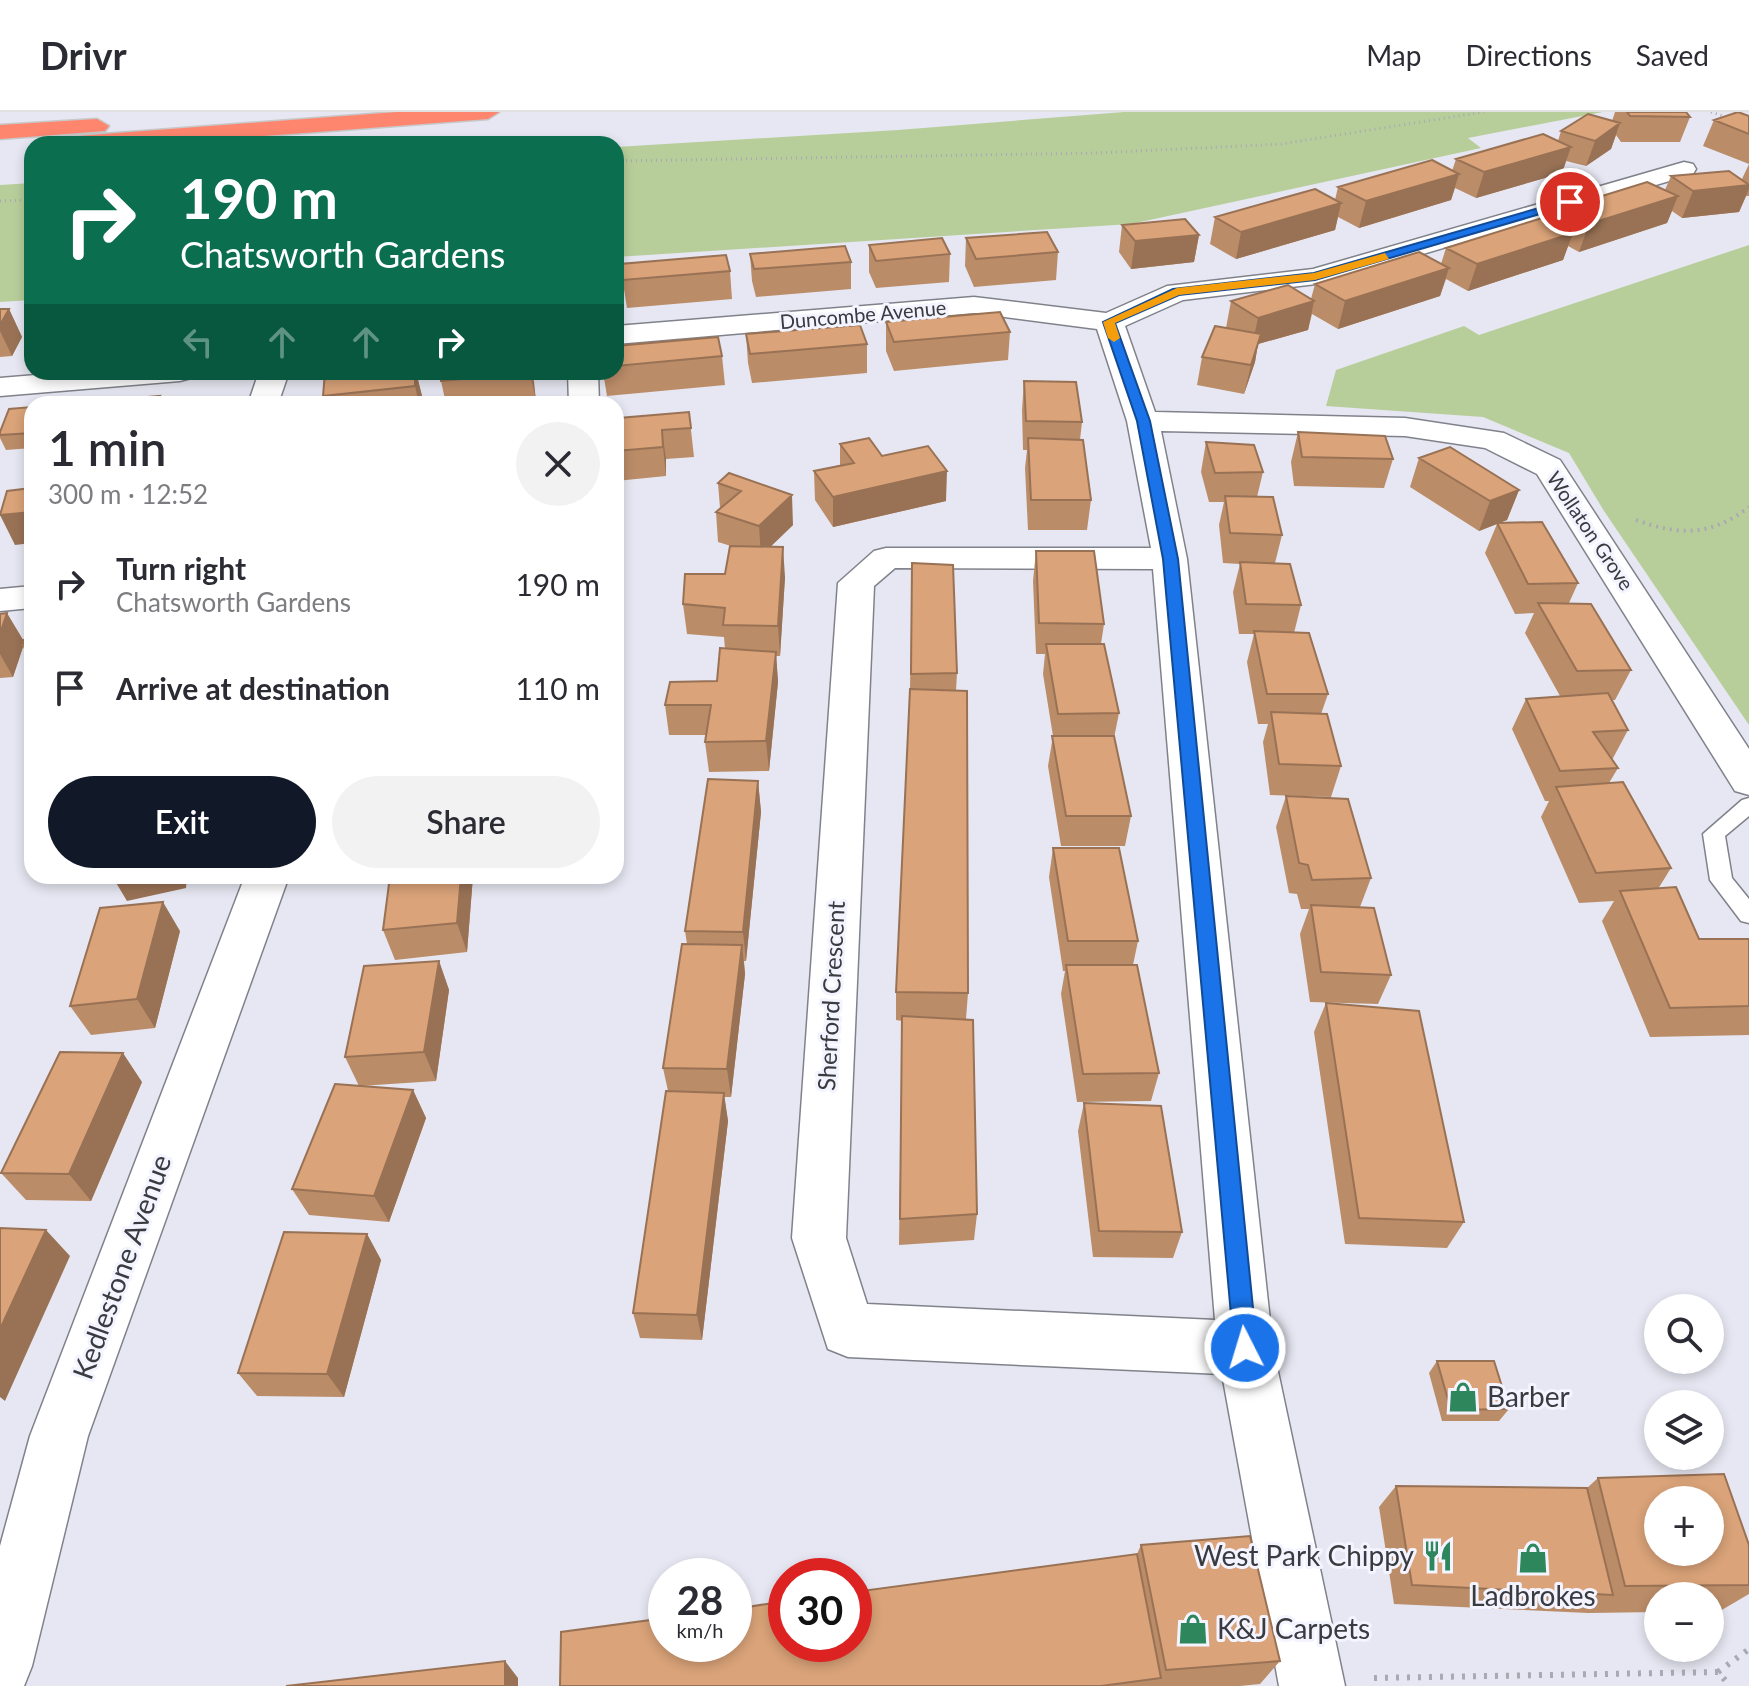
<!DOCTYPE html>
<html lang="en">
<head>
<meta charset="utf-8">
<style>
  :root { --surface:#fff; --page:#f2f2f3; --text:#2b2b33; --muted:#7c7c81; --line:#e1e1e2; --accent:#111827 }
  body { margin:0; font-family:Lato,sans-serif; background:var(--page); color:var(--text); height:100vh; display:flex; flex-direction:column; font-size:30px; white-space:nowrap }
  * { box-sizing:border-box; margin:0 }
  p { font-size:26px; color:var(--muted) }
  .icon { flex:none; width:44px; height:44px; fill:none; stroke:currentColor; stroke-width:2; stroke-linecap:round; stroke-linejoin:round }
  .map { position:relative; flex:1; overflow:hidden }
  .drawer { position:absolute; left:24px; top:284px; width:600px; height:488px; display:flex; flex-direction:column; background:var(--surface); border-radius:24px; box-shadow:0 4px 12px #0003 }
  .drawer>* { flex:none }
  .guide { position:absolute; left:24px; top:24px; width:600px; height:244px; border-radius:24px; box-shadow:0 4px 12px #0003; background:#0b6e4f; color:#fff; overflow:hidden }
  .buttons { position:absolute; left:1644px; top:1182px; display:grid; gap:16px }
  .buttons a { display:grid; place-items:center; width:80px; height:80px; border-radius:50%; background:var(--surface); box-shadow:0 4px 12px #0003; font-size:40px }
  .speed { position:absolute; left:648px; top:1446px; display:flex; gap:16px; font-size:40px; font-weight:700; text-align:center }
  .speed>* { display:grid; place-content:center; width:104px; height:104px; border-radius:50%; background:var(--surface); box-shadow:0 4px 12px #0003; line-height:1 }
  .speed small { font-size:20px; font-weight:400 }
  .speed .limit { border:12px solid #d22; background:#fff; color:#111 }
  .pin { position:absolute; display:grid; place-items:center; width:68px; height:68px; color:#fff; margin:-34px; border:4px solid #fff; border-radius:50%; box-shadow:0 2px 8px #0007 }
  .me { position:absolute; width:88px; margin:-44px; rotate:355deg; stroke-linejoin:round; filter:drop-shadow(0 0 6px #0008) }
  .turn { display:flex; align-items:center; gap:28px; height:168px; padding:0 24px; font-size:36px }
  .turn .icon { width:104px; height:104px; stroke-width:2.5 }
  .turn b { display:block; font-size:56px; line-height:68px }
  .lanes { display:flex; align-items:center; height:76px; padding:0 24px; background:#0003; justify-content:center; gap:40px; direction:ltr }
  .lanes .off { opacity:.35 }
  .round { display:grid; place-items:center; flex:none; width:84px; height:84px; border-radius:42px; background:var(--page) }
  .head { display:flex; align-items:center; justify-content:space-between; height:136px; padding:0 24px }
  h1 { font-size:48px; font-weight:600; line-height:60px }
  .primary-button { display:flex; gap:16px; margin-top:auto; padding:16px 24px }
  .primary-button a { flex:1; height:92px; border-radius:48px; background:var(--accent); color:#fff; font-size:32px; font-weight:600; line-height:92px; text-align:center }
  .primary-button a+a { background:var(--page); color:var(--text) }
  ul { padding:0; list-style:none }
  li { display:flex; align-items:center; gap:24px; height:104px; padding:0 24px }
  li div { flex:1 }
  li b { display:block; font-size:30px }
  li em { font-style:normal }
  header { display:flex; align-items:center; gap:48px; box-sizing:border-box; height:112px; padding:0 40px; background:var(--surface); border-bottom:2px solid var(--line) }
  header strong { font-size:38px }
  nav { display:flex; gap:44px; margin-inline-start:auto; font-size:28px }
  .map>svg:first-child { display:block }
  .green { fill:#b8ce9a }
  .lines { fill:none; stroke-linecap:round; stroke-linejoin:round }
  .lane-casing { stroke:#80828b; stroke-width:3 }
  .street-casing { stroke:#80828b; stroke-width:3 }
  .highway-casing { stroke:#c8c8c9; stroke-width:3 }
  .path-far2 { stroke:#a8a9b2; stroke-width:3; stroke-dasharray:1 4; stroke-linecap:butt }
  .path-far1 { stroke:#a8a9b2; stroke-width:4; stroke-dasharray:2 5; stroke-linecap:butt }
  .path { stroke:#a8a9b2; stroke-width:6; stroke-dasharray:3 8; stroke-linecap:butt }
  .lane { fill:#fff; fill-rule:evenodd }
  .street { fill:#fff; fill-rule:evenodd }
  .highway { fill:#fe866f; fill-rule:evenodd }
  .wall { fill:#bb8c68 }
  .shaded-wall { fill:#997255 }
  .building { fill:#daa379; stroke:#997255; stroke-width:2; fill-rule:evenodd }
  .route { fill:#1a73e8; stroke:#114b97; stroke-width:2 }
  .slow { fill:#f59e0b }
  .labels { text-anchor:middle; stroke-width:6; stroke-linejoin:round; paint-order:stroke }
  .far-street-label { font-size:20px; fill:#3a3b3f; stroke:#f3f4ff }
  .street-label { font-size:24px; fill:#3a3b3f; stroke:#f3f4ff }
  .near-street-label { font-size:28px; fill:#3a3b3f; stroke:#f3f4ff }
  .near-poi-label { font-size:28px; fill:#3a3b3f; stroke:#f3f4ff; text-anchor:start }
</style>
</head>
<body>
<header>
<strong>Drivr</strong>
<nav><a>Map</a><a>Directions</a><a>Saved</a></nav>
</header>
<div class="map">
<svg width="1749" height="1574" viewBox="0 0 1749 1574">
  <rect width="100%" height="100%" fill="#e6e7f2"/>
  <path class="green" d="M1124,0H1603L1468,26L1481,36L1131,112L616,145V35L898,18Z
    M32,71V188L0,190V73Z
    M1749,133V613L1604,399L1569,341L1483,305L1326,294L1336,258L1464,214L1479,223Z"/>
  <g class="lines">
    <g class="lane-casing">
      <path id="lane" d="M1749,686V704L1725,724L1732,766L1749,787V811L1741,809L1710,768L1703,722L1742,688Z"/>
    </g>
    <g class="street-casing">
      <path id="street" d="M1684,50L1693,52L1696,57L1693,62L1325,171L1183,188L1125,214L1155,300L1405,306L1504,321L1560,348L1749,637V683L1735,679L1537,362L1485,336L1405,324L1161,319L1187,447L1273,1236L1345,1574H1279L1222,1262L848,1245L828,1237L792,1126L838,471L874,439L886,436H1151L1127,309L1097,217L974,201L616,232V214L974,185L1106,201L1167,174L1313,157ZM895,456L1153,457L1215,1208L867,1192L846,1126L874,474Z
        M72,260H195L191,266L180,269L0,284V266Z
        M259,260H289L278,292H248Z
        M568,260H598L599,292H569Z
        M32,474V496L0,499V477Z
        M245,764H289L88,1324L32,1554L24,1574H0V1434L30,1324Z"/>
    </g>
    <g class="highway-casing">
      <path id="highway" d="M397,0H499L488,7L157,32H52L64,25Z
        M97,7L109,14L105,19L0,27V13Z"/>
    </g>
    <path class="path-far2" d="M1711,0L1729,6
      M616,49L1097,41L1281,32L1484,0
      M0,89L32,88"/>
    <path class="path-far1" d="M1636,408C1680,424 1711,424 1749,395"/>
    <path class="path" d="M1718,1560L1749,1537
      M1374,1566L1718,1560L1730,1574"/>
    <use href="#lane" class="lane"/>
    <use href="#street" class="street"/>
    <use href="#highway" class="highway"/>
  </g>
  <path class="wall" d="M1615,0H1686L1690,5L1680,30H1621L1616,23L1611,37L1586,54L1566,49L1562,61L1476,86L1455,76L1451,88L1359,116L1338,105L1335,118L1236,147L1210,132L1215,105L1335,88L1338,75L1452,59L1456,47L1558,29L1561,19L1612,9Z
    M1749,4V52L1703,34L1714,8Z
    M1749,52V84H1746L1739,100L1682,106L1672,99L1667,111L1579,140L1568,134L1563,148L1468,179L1446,167L1440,184L1338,217L1312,202L1308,218L1258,232L1255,250L1244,282L1197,273L1202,245L1226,216L1231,189L1311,187L1315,172L1441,152L1446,136L1553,111L1557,98L1665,78L1671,64L1742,67Z
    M1122,113L1199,123L1194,150L1131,157L1119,140Z
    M966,126L1058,140L1056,168L974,175L965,154Z
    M869,133L950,142L949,170L876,176L869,160Z
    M750,142L851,150V177L756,185L752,169Z
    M620,152L730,159L732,187L627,196Z
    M0,197H9L22,225L12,244L0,245Z
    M886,210L1010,220L1008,248L894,259L886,239Z
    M746,222L867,232V261L752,271L748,251Z
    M616,234L722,244L725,273L607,284L603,260H616Z
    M325,260H416L422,284V292H326L323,284Z
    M532,260L536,289L510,292H446L441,269Z
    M1024,269L1082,310L1080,328L1091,388L1087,418H1028L1025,356L1027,338H1023L1022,298Z
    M32,295V336L6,338L0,326V320Z
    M689,300L694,345L666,347V364L616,369V322Z
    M1298,320L1393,347L1384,376L1294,374L1291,350Z
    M1206,330L1263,360L1257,385L1282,423L1275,451L1301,493L1294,521L1328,582L1321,602L1341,654L1331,685L1270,683L1263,630L1268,612H1258L1247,550L1254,522H1239L1233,480L1240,452L1223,451L1219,413L1224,390H1209L1201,360Z
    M840,332L882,344L946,389L833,415L815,388L814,359L840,353Z
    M1419,346L1519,378L1507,408L1498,411L1578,471L1569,491L1631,558L1615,588H1612L1628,618L1612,648L1618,656L1609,671L1671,756L1658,777L1699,827H1749V923L1650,925L1602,809L1614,789L1579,791L1541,705L1549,689H1545L1512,617L1526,587L1560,584L1525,521L1534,501L1515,502L1485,441L1497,412L1479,419L1410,375Z
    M729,361L793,413L771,434L785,465L780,544H776L778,570L769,659L709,660L705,630L706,623H669L665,593L717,569L725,537L724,525L687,522L683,492L725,462L731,434L718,430L716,400L720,396L718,371Z
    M1036,439L1104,512L1101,532L1119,601L1114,626L1131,704L1125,734H1061L1048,654L1053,624L1043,562L1045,542H1036L1033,469Z
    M912,451L957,561L956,579L968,881L966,907L977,1102L974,1128L899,1133L902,909L896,908V880L910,577Z
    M0,502L23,528L32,520V551L23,535L13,565L0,566Z
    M758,669L761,700L746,849H744L745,862L731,985H724L728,1009L702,1228L640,1226L633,1201L668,979L663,956L687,832L685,819Z
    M1286,684L1371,766L1360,795L1391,863L1378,892L1310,890L1300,822L1309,797H1301L1297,782L1289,781L1276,715Z
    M1053,736L1138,829L1133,853L1159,961L1151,989L1077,990L1061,882L1065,859H1063L1049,765Z
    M390,764H473L467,840L395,848L383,818Z
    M180,819L155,916L91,923L70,894Z
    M439,849L449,878L436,969L360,974L413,978L426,1006L389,1110L309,1103L292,1077L359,974L345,945Z
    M1326,891L1464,1110L1447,1136L1345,1132L1314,920Z
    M142,970L91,1089L26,1088L1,1061Z
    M1084,991L1182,1120L1173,1146L1093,1145L1078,1019Z
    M367,1122L381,1148L344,1285L257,1284L238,1261Z
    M1437,1249L1509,1297L1499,1309H1442L1429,1261Z
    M1598,1366L1749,1433V1482L1720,1499L1710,1500V1484H1658V1500L1588,1501L1394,1492L1379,1395L1396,1374L1587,1376Z
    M1141,1433L1280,1549L1260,1572L1240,1574H560L1137,1442Z"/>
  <path class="shaded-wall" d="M1620,11L1611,37L1586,54L1595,29Z
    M1571,35L1562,61L1476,86L1484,60Z
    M1459,62L1451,88L1359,116L1366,89Z
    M1749,73V77L1739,100L1682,106L1693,79Z
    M1678,84L1667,111L1579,140L1589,112Z
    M1341,91L1335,118L1236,147L1241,120Z
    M1573,121L1563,148L1468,179L1477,152Z
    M1199,123L1194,150L1131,157L1135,129Z
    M1449,156L1440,184L1338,217L1345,189Z
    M1314,189L1308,218L1258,232L1255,250L1244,282L1251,253L1252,234L1258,206Z
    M9,197L22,225L12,244L0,219V213Z
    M415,260H416L422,284V292H419L415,274Z
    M530,260H532L534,270L536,289Z
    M662,318L666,347V364L663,335Z
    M947,359L946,389L833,415V385Z
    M1519,378L1507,408L1479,419L1490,389Z
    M792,383L793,413L761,444L759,414Z
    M32,400V431L15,433L0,403Z
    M783,435L785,465L780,544L778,514Z
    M7,501L25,531H21L23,535L13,565L0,542V522Z
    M776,540L778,570L769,659L766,629Z
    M758,669L761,700L746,849L743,820Z
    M112,764H187L186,776L127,789Z
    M461,764H473L467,840L457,811Z
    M163,790L180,819L155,916L137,887Z
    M742,833L745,862L731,985L727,957Z
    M439,849L449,878L436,969L424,940Z
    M123,941L142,970L91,1089L69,1062Z
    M413,978L426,1006L389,1110L374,1084Z
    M724,981L728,1009L702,1228L697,1203Z
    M46,1118L70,1144L5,1289L0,1285V1217Z
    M367,1122L381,1148L344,1285L327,1262Z
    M505,1549L518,1566V1574H505Z"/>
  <path class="building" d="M1627,0H1686L1690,5L1630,4Z
    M1738,0L1749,4V22L1714,8Z
    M1588,2L1620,11L1595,29L1561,19Z
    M1543,22L1571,35L1484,60L1456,47Z
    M1432,48L1459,62L1366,89L1338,75Z
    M1729,59L1749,73L1693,79L1671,64Z
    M1647,70L1678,84L1589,112L1557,98Z
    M1315,77L1341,91L1241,120L1215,105Z
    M1542,106L1573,121L1477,152L1446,136Z
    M1185,107L1199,123L1135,129L1122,113Z
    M1047,120L1058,140L976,147L966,126Z
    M942,126L950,142L876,149L869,133Z
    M845,134L851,150L754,157L750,142Z
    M1419,140L1449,156L1345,189L1315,172Z
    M726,143L730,159L623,168L620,152Z
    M1288,173L1314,189L1258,206L1231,189Z
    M0,197H9L0,213Z
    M1000,200L1010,220L894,230L886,210Z
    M860,213L867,232L750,242L746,222Z
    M1215,214L1261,222L1251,253L1202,245Z
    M718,225L722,244L616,254V234Z
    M325,260H415V274L323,284Z
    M441,260H530V261L441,269Z
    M1024,269L1076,270L1082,310L1026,309Z
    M160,284L157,292H68Z
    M32,295V321L0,323V320L9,297Z
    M689,300L691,316L662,318L663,335L616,339V322L622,321L619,306Z
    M1298,320L1385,324L1393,347L1302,345Z
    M869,326L882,344L928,334L947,359L833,385L814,359L854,351L840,332Z
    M1028,326L1083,328L1091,388H1031Z
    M1206,330L1254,333L1263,360L1215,361Z
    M1450,335L1519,378L1490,389L1419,346Z
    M729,361L792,383L759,414L716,400L741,379L718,371Z
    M32,376V400L0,403L7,379Z
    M1225,384L1273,385L1282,423L1230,421Z
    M1542,410L1578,471L1528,472L1497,411Z
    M730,434L783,435L778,514L723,513L725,496L683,492L685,462H725Z
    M1036,439H1094L1104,512L1039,511Z
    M1240,450L1290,452L1301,493L1246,492Z
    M912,451L953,453L957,561L911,562Z
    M1538,491L1591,492L1631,558L1577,559Z
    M7,501L0,522V502Z
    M1254,519L1309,521L1328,582H1267Z
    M32,520V533L21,531Z
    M1046,532H1104L1119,601L1058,602Z
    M720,536L776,540L766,629L705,630L711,593H665L670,570L717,569Z
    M910,577L967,579L968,881L896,880Z
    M1608,581L1628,618L1593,620L1618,656L1560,659L1526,587Z
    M1271,600L1327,602L1341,654L1279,652Z
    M1052,624H1114L1131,704H1066Z
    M708,667L758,669L743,820L685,819Z
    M1623,670L1671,756L1596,761L1556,675Z
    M1286,684L1348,687L1371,766L1312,768L1308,753L1299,751Z
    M1053,736H1119L1138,829H1068Z
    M390,764H461L457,811L383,818Z
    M1676,775L1699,827H1749V894L1670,896L1620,779Z
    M163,790L137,887L70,894L100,796Z
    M1311,793L1374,796L1391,863L1321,860Z
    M682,832L742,833L727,957L663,956Z
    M439,849L424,940L345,945L364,854Z
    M1066,853H1137L1159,961L1083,962Z
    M1326,891L1419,899L1464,1110L1359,1106Z
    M902,904L973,908L977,1102L900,1107Z
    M60,940L123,941L69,1062L1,1061Z
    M335,972L413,978L374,1084L292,1077Z
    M666,979L724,981L697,1203L633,1201Z
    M1084,991L1161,994L1182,1120L1099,1119Z
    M0,1116L46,1118L0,1217Z
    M284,1120L367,1122L327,1262L238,1261Z
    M1437,1249H1494L1509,1297L1451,1298Z
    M1724,1362L1749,1433V1473L1625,1474L1598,1366ZM1658,1388H1710V1440H1658Z
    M1396,1374L1587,1376L1613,1483L1412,1473Z
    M1250,1424L1280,1549L1166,1558L1141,1433Z
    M1137,1442L1161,1566L1101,1574H560L561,1520L666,1506V1532H734V1497L786,1489V1532H854V1480Z
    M505,1549V1574H286Z"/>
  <path class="route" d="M1570,87L1574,92L1315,168L1179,183L1115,211L1150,309L1178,447L1257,1236L1254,1244L1245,1247L1237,1244L1234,1236L1163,447L1137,309L1103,210L1173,177L1314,161Z"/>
  <path class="slow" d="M1385,141L1389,147L1315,168L1179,183L1115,211L1120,226L1114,230L1108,226L1103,210L1177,176L1314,161Z"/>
  <defs>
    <g id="shop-bare" transform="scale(2.4)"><path d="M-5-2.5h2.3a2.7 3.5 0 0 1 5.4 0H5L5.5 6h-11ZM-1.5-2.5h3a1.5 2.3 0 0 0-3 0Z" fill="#2e875c" stroke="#f3f4ff" stroke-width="2.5" paint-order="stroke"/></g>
    <g id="restaurant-bare" transform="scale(2.4)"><path d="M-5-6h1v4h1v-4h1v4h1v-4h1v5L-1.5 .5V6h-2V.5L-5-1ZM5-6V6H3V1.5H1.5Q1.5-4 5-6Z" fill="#2e875c" stroke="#f3f4ff" stroke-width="2.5" paint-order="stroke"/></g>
  </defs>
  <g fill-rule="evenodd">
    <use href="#shop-bare" x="1463" y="1285"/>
    <use href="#restaurant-bare" x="1438" y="1444"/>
    <use href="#shop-bare" x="1533" y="1446"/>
    <use href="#shop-bare" x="1193" y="1517"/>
  </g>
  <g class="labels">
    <g class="far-street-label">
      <text transform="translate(863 203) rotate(-5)" y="7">Duncombe Avenue</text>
      <text transform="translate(1590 419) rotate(56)" y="7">Wollaton Grove</text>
    </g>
    <g class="street-label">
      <text transform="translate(832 884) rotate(-87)" y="8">Sherford Crescent</text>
    </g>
    <g class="near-street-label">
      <text transform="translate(122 1155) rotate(-70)" y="10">Kedlestone Avenue</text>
    </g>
    <g class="near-poi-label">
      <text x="1487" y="1295">Barber</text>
      <text x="1414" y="1454" text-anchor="end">West Park Chippy</text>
      <text x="1533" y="1494" text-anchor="middle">Ladbrokes</text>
      <text x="1217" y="1527">K&amp;J Carpets</text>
    </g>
  </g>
</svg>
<div class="buttons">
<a><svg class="icon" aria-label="search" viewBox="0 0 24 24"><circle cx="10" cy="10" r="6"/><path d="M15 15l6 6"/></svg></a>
<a><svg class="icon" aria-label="layers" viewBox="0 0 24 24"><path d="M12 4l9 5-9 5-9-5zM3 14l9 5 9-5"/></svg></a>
<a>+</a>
<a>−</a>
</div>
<div class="speed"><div>28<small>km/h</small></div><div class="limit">30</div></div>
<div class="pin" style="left:1570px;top:90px;background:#d93025"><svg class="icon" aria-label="arrive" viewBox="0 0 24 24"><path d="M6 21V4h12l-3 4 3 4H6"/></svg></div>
<svg class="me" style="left:1245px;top:1236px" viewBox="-20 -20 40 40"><circle r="17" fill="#1a73e8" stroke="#fff" stroke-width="3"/><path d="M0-11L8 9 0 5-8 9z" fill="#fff"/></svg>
<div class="guide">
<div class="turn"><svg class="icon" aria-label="right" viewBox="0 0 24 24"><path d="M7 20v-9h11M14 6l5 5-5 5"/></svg><div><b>190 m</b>Chatsworth Gardens</div></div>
<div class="lanes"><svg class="icon off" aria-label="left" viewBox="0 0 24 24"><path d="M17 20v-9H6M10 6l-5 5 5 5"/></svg><svg class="icon off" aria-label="ahead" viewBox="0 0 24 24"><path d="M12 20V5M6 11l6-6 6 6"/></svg><svg class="icon off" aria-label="ahead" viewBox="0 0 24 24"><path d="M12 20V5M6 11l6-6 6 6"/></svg><svg class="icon" aria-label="right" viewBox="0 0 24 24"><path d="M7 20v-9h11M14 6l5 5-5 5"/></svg></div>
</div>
<section class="drawer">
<div class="head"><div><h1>1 min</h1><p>300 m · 12:52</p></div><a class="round"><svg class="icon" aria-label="close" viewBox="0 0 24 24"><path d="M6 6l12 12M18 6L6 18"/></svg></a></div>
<ul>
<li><svg class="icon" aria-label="right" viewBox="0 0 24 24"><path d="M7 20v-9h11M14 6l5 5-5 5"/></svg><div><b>Turn right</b><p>Chatsworth Gardens</p></div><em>190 m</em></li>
<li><svg class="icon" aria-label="arrive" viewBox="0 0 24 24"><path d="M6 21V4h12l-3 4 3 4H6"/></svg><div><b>Arrive at destination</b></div><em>110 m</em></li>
</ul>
<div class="primary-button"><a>Exit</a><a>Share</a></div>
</section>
</div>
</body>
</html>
